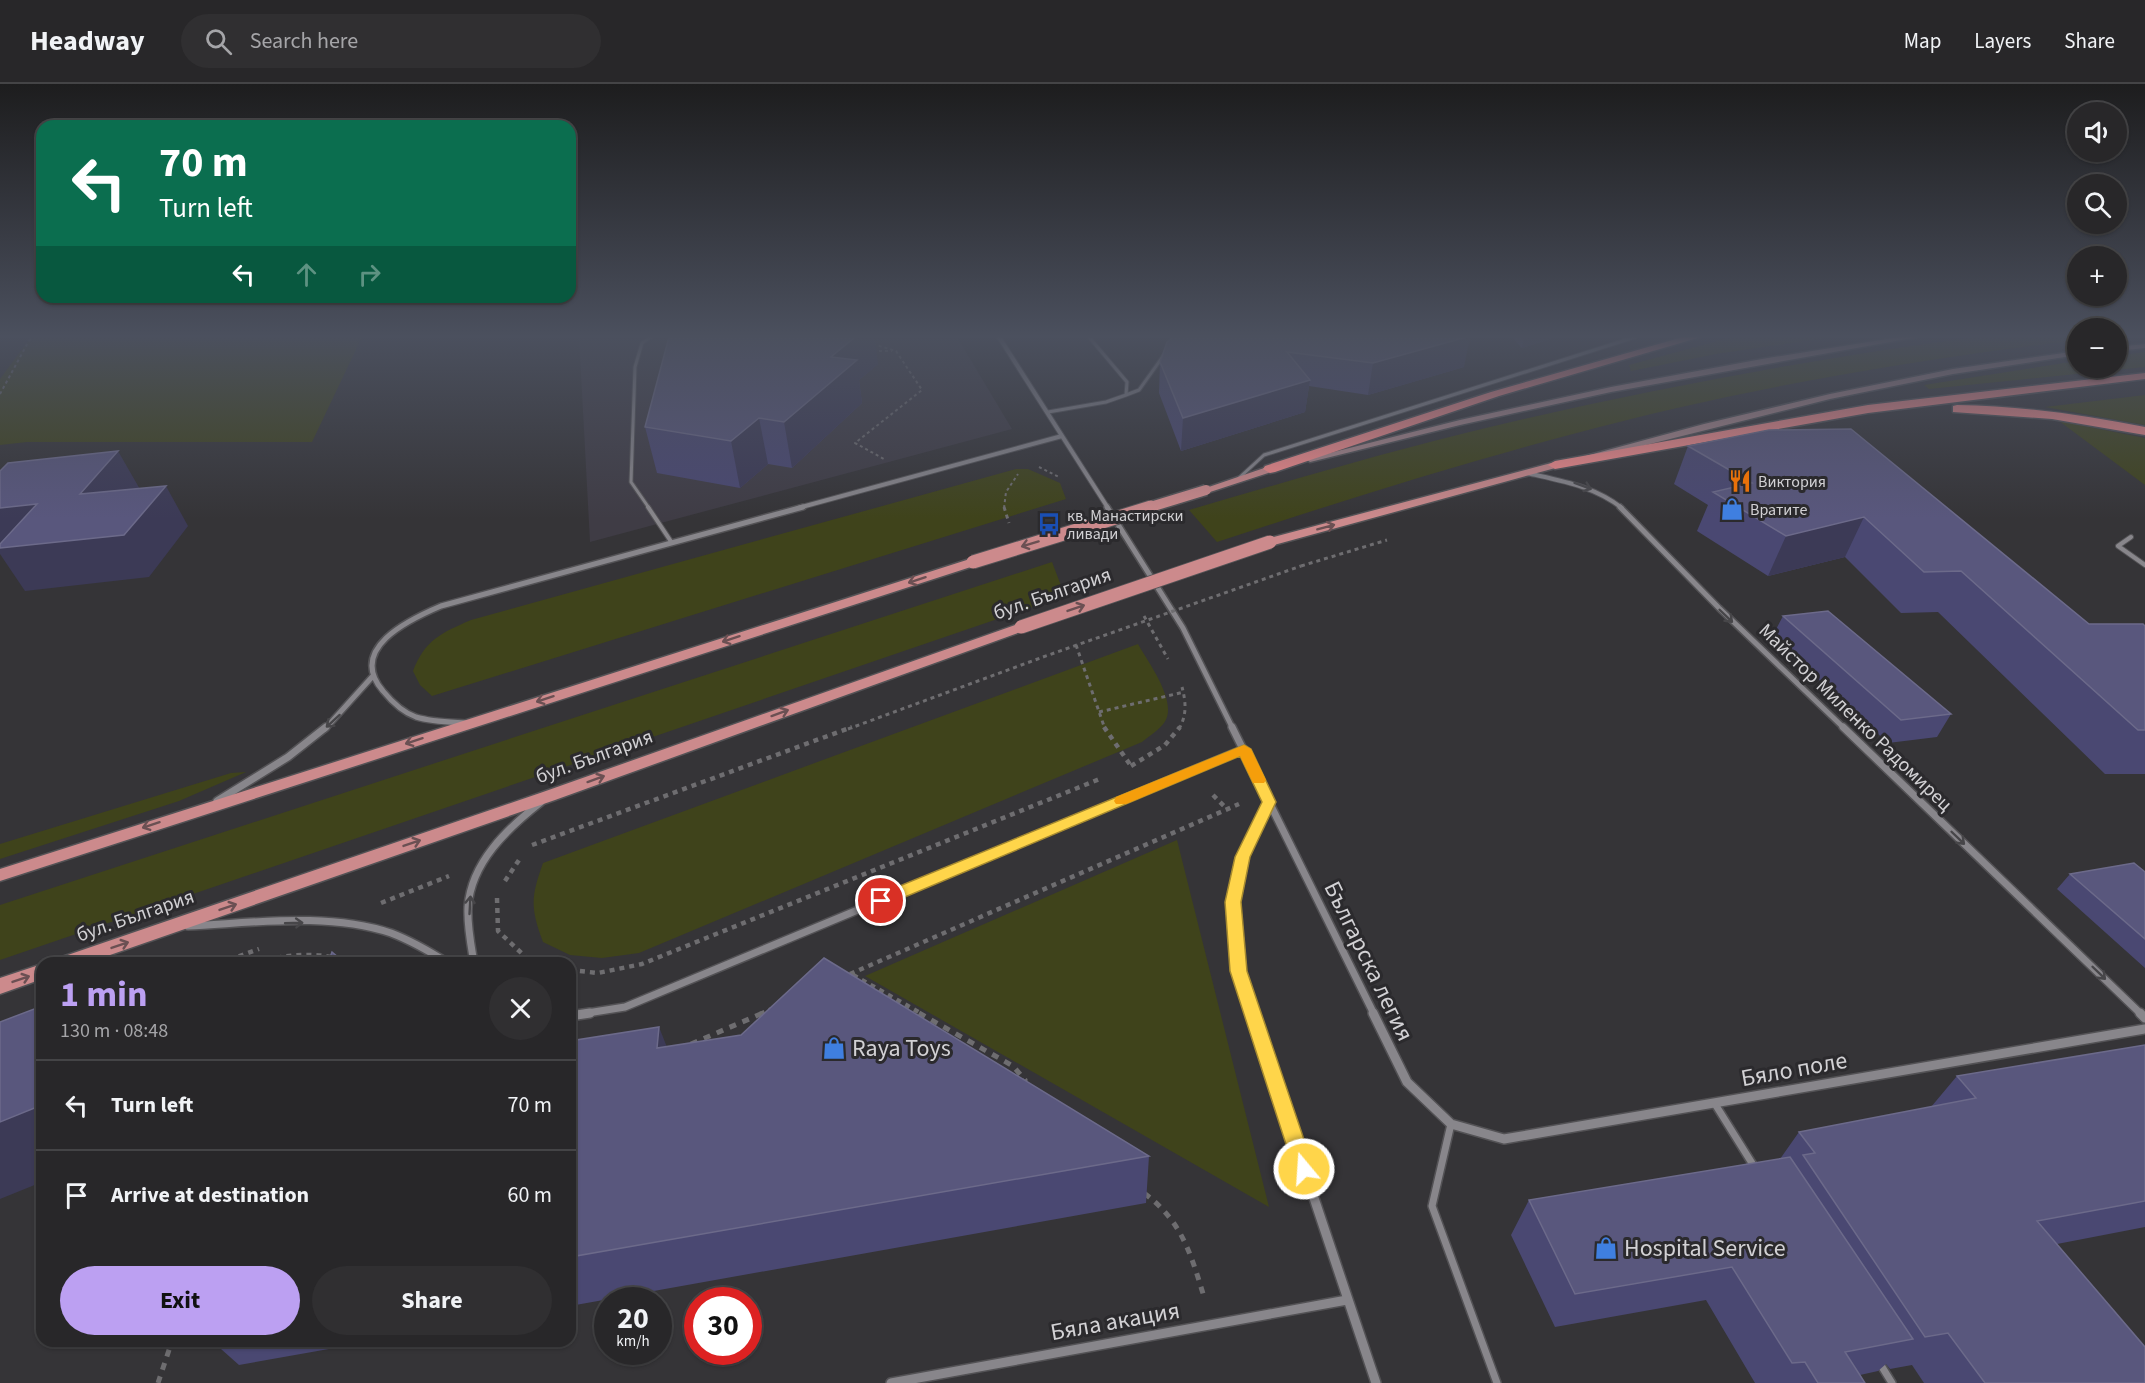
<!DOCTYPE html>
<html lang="en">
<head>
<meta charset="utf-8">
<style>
  :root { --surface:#282729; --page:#302f31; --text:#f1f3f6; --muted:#a5a5a8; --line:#444446; --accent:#bca0f2 }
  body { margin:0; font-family:"Source Sans 3",sans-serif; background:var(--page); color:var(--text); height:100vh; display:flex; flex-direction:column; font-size:22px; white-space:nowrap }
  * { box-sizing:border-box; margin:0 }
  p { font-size:20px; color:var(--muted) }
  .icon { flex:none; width:33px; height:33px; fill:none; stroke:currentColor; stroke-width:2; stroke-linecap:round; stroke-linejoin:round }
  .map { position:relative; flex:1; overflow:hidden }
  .details { position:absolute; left:36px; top:873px; width:540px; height:390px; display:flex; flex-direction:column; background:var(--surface); border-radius:18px; box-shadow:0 2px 4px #0004,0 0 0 2px var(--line) }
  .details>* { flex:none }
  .guide { position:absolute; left:36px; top:36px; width:540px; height:183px; border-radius:18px; box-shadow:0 2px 4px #0004,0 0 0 2px var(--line); background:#0b6e4f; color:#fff; overflow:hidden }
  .fabs { position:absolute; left:2067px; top:18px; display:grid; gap:12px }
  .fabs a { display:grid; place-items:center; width:60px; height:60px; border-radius:50%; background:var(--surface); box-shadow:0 2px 4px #0004,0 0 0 2px var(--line); font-size:30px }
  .speed { position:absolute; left:594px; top:1203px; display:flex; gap:12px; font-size:30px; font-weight:700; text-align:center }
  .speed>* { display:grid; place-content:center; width:78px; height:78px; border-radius:50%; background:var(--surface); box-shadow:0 2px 4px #0004,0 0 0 2px var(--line); line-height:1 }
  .speed small { font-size:15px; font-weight:400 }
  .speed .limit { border:9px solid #d22; background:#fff; color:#111 }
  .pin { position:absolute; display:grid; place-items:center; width:51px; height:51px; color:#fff; margin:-26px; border:3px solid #fff; border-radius:50%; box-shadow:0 2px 6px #0007 }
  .me { position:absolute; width:66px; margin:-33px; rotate:342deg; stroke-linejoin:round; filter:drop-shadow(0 0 4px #0008) }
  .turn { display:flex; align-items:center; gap:21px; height:126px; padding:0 24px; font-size:27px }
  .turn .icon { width:78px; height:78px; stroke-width:2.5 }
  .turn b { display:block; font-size:42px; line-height:51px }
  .lanes { display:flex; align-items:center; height:57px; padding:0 24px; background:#0003; justify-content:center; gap:30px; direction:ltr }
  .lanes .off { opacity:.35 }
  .round { display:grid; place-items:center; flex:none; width:63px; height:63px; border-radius:32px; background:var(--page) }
  .overview { display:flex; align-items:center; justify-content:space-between; height:102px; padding:0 24px }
  h1 { font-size:36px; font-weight:700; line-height:45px; color:var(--accent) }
  .action { display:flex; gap:12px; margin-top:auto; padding:12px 24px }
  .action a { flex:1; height:69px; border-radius:36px; background:var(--accent); color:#111; font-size:24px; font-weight:700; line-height:69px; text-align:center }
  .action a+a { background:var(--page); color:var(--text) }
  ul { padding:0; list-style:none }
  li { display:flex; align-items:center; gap:18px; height:90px; padding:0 24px; border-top:2px solid var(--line) }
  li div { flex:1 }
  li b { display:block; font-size:22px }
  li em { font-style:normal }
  header { display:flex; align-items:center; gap:36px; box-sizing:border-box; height:84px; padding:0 30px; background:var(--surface); border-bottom:2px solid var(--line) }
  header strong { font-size:28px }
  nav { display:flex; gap:33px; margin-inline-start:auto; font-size:21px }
  .search { width:420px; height:54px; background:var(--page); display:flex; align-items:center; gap:15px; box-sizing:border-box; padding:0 21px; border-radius:33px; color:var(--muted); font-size:22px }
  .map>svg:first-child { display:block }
  .built { fill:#3f3c45 }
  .green { fill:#3f431b }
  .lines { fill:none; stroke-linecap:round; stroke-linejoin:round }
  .lane-far2-casing { stroke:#535255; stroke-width:5 }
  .lane-far1-casing { stroke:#535255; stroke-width:6 }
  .lane-casing { stroke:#535255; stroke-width:10 }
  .street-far3-casing { stroke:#535255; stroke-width:6 }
  .street-far2-casing { stroke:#535255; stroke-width:8 }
  .street-far1-casing { stroke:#535255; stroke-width:10 }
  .street-casing { stroke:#535255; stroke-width:12 }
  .secondary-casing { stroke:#535255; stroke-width:3 }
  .primary-casing { stroke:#535255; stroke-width:3 }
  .highway-casing { stroke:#535255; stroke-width:3 }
  .path-far3 { stroke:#6e6d70; stroke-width:2; stroke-dasharray:3 3; stroke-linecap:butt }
  .path-far2 { stroke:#6e6d70; stroke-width:3; stroke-dasharray:4 4; stroke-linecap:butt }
  .path-far1 { stroke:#6e6d70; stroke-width:4.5; stroke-dasharray:5 5; stroke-linecap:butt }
  .path { stroke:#6e6d70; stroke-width:5; stroke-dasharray:7 7; stroke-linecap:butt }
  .lane-far2 { stroke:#88868b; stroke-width:3 }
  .lane-far1 { stroke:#88868b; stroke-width:4 }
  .lane { stroke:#88868b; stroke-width:7 }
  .street-far3 { stroke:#88868b; stroke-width:4 }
  .street-far2 { stroke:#88868b; stroke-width:5 }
  .street-far1 { stroke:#88868b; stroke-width:7 }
  .street { stroke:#88868b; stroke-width:9 }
  .secondary { fill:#aa888c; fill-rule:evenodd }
  .primary { fill:#cc8a8c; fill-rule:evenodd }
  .highway { fill:#f98d8d; fill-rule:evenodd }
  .primary-bridge-far1-casing { stroke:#535255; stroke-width:13; stroke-linecap:butt }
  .primary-bridge-casing { stroke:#535255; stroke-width:15; stroke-linecap:butt }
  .path-bridge { stroke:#6e6d70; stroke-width:3; stroke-dasharray:4 4; stroke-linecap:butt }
  .primary-bridge-far1 { stroke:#cc8a8c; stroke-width:10 }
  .primary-bridge { stroke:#cc8a8c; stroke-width:13 }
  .wall { fill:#4a4872 }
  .shaded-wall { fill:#3c3a56 }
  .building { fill:#59577d; stroke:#6c6a8a; stroke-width:1.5 }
  .oneway { stroke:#474649 }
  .oneway2 { stroke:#6b5053 }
  .route { fill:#ffd54a; stroke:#a68a30; stroke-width:1.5 }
  .slow { fill:#f59e0b }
  .labels { text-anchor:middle; stroke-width:6; stroke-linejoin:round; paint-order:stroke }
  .far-poi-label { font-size:16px; fill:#d2d1d4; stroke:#2b2a2d; text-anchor:start }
  .street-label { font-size:20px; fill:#d2d1d4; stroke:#2b2a2d }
  .near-street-label { font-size:24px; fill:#d2d1d4; stroke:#2b2a2d }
  .near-poi-label { font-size:24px; fill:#d2d1d4; stroke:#2b2a2d; text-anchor:start }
</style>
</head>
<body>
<header>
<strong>Headway</strong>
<div class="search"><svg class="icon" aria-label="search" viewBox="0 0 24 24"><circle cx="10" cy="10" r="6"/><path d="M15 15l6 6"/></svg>Search here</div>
<nav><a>Map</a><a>Layers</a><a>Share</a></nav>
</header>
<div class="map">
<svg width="2145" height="1299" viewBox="0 0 2145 1299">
  <rect width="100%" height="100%" fill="#353437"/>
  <path class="built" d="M579,253H957L1012,345L590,458Z"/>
  <path class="green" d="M31,253H362L312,358H27L0,361V295Z
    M1732,253H1832L1716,270L1631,287L1629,281Z
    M1975,253H2077L2078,256C1908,277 1738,305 1573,350C1453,382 1335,419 1217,458L1189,426C1289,397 1389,367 1490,343C1650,305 1812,275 1975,253Z
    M2145,268V283L1929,305L1924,301L2077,277L2078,284H2116L2117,272Z
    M2145,311V341L2045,323Z
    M2059,337L2145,354V401Z
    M1016,385H1028L1060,399L1066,415L432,612L420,601L413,587C425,556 441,549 471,536Z
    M1052,478L1065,512L0,876V821Z
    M1138,560C1148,578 1179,619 1164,639C1159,646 1149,652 1142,658L639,869L602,874L570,871L543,858C530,823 531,813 543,779Z
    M246,688L179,717L0,775V760L231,689Z
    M1177,756L1269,1123L865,892Z"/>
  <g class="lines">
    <g class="lane-far2-casing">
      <path id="lane-far2" d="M1126,311L1139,306L1164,271
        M1048,328L1106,318L1126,311L1127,298L1089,253
        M1239,394L1264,371L1635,253
        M649,424L631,398L635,283L642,259L651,253"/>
    </g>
    <g class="lane-far1-casing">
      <path id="lane-far1" d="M648,423L672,459
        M2131,453L2118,462L2145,481"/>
    </g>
    <g class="lane-casing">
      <path id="lane" d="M1715,1020L1755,1084
        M1451,1040L1432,1122L1497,1299
        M1879,1278L1892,1299"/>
    </g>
    <g class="street-far3-casing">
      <path id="street-far3" d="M999,253L1108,424
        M1527,389C1562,397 1594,402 1622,424
        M798,424L1062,352"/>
    </g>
    <g class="street-far2-casing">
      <path id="street-far2" d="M1107,423L1183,544L1233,645
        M1620,423L1719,524L1845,645
        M466,639C449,638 432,638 416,633C402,628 392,618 383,607C347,565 408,536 441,522L803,423
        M325,645L372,593"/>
    </g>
    <g class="street-far1-casing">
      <path id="street-far1" d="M1232,643L1374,930
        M1843,643L2141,930
        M217,717L288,673L326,643
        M188,842C253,839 327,828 391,849C412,857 429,867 448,879
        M474,879C471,861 467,842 468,823C471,778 508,744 541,718
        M581,930L625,923L1244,665
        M1252,930L1238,887L1233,818L1243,773L1269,718"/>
    </g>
    <g class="street-casing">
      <path id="street" d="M1252,929L1376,1299
        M1373,929L1407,998L1451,1040L1504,1055L2145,945
        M2140,929L2145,934
        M570,932L590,929
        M891,1299L1347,1216"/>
    </g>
    <g class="secondary-casing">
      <path id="secondary" d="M1899,253H1918L1611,308L1460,341L1310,378L1306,375L1460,336L1611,303L1762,275Z
        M2145,260V264L2116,267V263Z
        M2078,267V271L1953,290L1830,315L1586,376L1582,373L1704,340L1830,310L1953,285Z"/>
    </g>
    <g class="primary-casing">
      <path id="primary" d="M1555,378L1559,379V383L1274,461H1266L1264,458L1266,455Z
        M1270,382L1274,383V387L1210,408L1206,409L1200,406Z
        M973,474L979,478L977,481L0,797V785Z
        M1021,539L1026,540L1028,543L1026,546L555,716L87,879H57L59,874L543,708Z
        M42,880V895L0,910V894Z"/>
    </g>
    <g class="highway-casing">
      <path id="highway" d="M1683,253H1701L1499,312L1275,388L1270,389L1263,385L1265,382L1491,308Z
        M2145,289V295L1868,329L1555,385L1548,381L1555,377L1868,321Z
        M1957,321C2021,322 2083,331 2145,343V351L2052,335L1953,328V322Z"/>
    </g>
    <path class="path-far3" d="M872,253H911
      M873,260L896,267L922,306L855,359L884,375
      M873,267H892
      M0,310L31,253
      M1039,383L1059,393
      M1004,424L1006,408L1018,390"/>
    <path class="path-far2" d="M1004,423L1009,439
      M1301,482L1387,456
      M1144,532L1168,575
      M1076,561L1105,645
      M1099,628L1184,608
      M848,645L1043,573
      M1179,645C1187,631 1186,618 1182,603"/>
    <path class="path-far1" d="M1104,643L1131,682
      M1131,682L1165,661L1180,643
      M1213,711L1226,724
      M532,761L852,643
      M505,797L519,776
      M497,814L498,847L532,879
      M381,819L449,792
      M220,879L259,865
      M247,879C283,872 317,865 352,879
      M570,886L598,889L642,880L1102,694
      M850,890L1239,720
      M853,891L922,930
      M760,930L772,925"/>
    <path class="path" d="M919,929L1013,982L1025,996L1023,998
      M691,960L763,929
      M1144,1109C1183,1138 1191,1171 1205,1216
      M158,1299L172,1257"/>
    <use href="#lane-far2" class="lane-far2"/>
    <use href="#lane-far1" class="lane-far1"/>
    <use href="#lane" class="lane"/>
    <use href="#street-far3" class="street-far3"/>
    <use href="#street-far2" class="street-far2"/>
    <use href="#street-far1" class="street-far1"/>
    <use href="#street" class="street"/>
    <use href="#secondary" class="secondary"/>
    <use href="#primary" class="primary"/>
    <use href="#highway" class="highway"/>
    <g class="primary-bridge-far1-casing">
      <path id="primary-bridge-far1" d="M1147,424L1206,406"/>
    </g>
    <g class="primary-bridge-casing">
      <path id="primary-bridge" d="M973,478L1151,423
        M1021,543L1270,458"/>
    </g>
    <path class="path-bridge" d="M1043,573L1301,482"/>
    <use href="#primary-bridge-far1" class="primary-bridge-far1"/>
    <use href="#primary-bridge" class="primary-bridge"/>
  </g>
  <path class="wall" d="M1173,253L1464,283L1368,311L1309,302L1305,328L1181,367L1159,309L1160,278Z
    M1512,253H1557L1522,264Z
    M878,280L859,296L862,319L792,384L768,380L740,404L657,389L645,343Z
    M1769,346L2089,540L2145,542V690H2105L1938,528L1901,529L1845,473L1768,492L1697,447L1708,421L1674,400L1688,362Z
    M1783,532L1951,630L1937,653L1888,659L1772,553Z
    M2145,788V884L2057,805L2070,790Z
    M570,957L666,962L1149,1072L1146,1119L570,1222Z
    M2145,961V1143L2057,1160L2145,1299H1924L1912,1281L1890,1285L1886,1280L1878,1287L1860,1291L1865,1299H1755L1706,1216L1555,1243L1511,1151L1529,1116L1780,1075L1799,1048L1931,1023L1957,992Z
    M212,1257H374L239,1281Z"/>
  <path class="shaded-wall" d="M855,253H875L878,280L859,296L862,319L792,384L784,338L831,273Z
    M1467,253H1470L1464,283L1368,311L1373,279Z
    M1524,253H1557L1522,264Z
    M1310,296L1305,328L1181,367L1183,334Z
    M759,334L768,380L740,404L731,357Z
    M118,367L141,407L80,410Z
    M166,402L188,442L149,493L25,507L0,470V424Z
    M1864,433L1845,473L1768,492L1786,452Z
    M659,943L678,991L657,964Z
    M42,1021V1098L0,1115V1038Z"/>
  <path class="building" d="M669,253H855L831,273L857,276L784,338L759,334L731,357L645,343Z
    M1173,253H1467L1373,279L1287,268L1310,296L1183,334L1160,278L1167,258Z
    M1851,345L2089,540H2143L2145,542V646H2138L1961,487L1924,488L1864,433L1786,452L1713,408L1752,399L1688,362L1769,346Z
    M118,367L80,410L166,402L124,451L0,464V460L37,420L0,424V387L8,379Z
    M1828,527L1951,630L1901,636L1783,532Z
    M2134,779L2145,788V855L2070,790Z
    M332,868L345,879H328Z
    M824,874L1149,1072L570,1173V957L659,943L657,964L741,951Z
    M42,922V1021L0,1038V938Z
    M2145,961V1117L2037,1137L2145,1263V1299H1985L1948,1249L1925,1253L1803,1071L1815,1069L1799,1048L1976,1014L1957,992Z
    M1790,1073L1913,1255L1845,1268L1865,1299H1818L1805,1278L1792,1279L1732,1183L1575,1210L1529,1116Z"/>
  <defs><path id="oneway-shaft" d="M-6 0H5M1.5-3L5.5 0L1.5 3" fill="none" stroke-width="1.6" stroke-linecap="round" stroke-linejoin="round" transform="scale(1.5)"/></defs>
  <g class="oneway">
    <use href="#oneway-shaft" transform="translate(1583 402) rotate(20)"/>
    <use href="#oneway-shaft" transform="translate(1726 532) rotate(44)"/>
    <use href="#oneway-shaft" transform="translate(333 637) rotate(138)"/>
    <use href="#oneway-shaft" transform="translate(1958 754) rotate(44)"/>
    <use href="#oneway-shaft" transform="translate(470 821) rotate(-87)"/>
    <use href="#oneway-shaft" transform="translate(294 839) rotate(-2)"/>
    <use href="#oneway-shaft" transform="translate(2099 889) rotate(44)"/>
  </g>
  <g class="oneway2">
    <use href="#oneway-shaft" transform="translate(1326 443) rotate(-15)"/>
    <use href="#oneway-shaft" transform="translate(1030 460) rotate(163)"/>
    <use href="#oneway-shaft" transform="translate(917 496) rotate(162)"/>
    <use href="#oneway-shaft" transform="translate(1076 524) rotate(-19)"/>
    <use href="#oneway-shaft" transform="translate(731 555) rotate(162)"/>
    <use href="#oneway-shaft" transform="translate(545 615) rotate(162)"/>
    <use href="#oneway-shaft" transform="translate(780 629) rotate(-20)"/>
    <use href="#oneway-shaft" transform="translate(414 657) rotate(162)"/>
    <use href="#oneway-shaft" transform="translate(596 695) rotate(-20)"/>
    <use href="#oneway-shaft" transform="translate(151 741) rotate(162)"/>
    <use href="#oneway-shaft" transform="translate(412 759) rotate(-19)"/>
    <use href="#oneway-shaft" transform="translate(228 823) rotate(-19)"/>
    <use href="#oneway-shaft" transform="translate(120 861) rotate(-19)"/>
    <use href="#oneway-shaft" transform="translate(21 895) rotate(-19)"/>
  </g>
  <linearGradient id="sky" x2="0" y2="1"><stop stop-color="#1d1d1e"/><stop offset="0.58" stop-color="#4b505e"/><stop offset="1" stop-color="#4b505e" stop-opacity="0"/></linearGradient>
  <rect width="2145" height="435" fill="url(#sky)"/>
  <path class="route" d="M1244,661L1251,665L1276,718L1250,773L1241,818L1247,887L1314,1085L1311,1091L1304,1094L1297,1091L1294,1085L1230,887L1225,818L1235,773L1262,718L1240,672L886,821H875L873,817L875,812Z"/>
  <path class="slow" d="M1244,661L1251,665L1266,696L1264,699H1253L1240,672L1126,720H1116L1114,717L1116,713Z"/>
  <defs>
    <g id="restaurant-bare" transform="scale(1.8)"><path d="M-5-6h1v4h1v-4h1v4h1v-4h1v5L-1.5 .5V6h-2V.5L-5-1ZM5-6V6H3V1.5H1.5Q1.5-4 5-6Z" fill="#e8710a" stroke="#2b2a2d" stroke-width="2.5" paint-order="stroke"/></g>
    <g id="shop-bare" transform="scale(1.8)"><path d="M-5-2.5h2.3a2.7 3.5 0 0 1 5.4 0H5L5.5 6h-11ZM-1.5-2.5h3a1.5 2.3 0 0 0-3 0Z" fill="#3f7fe0" stroke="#2b2a2d" stroke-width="2.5" paint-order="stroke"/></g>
    <g id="bus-bare" transform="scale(1.8)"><path d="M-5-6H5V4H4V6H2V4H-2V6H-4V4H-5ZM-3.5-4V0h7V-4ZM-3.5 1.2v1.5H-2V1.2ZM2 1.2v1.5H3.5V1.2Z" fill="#1a4fb4" stroke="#2b2a2d" stroke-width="2.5" paint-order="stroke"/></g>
  </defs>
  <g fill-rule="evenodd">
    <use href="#restaurant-bare" x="1740" y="397"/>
    <use href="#shop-bare" x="1732" y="425"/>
    <use href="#bus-bare" x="1049" y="440"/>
    <use href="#shop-bare" x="834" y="964"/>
    <use href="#shop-bare" x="1606" y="1164"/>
  </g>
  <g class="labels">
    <g class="far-poi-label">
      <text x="1758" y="403">Виктория</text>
      <text x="1750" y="431">Вратите</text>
      <text x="1067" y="437">кв. Манастирски<tspan x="1067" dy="18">ливади</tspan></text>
    </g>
    <g class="street-label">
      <text transform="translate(1052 509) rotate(-19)" y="7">бул. България</text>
      <text transform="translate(1856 633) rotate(44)" y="7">Майстор Миленко Радомирец</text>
      <text transform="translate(594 672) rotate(-20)" y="7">бул. България</text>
      <text transform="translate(135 831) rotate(-19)" y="7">бул. България</text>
    </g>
    <g class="near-street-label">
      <text transform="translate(1369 877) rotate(64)" y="8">Българска легия</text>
      <text transform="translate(1794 985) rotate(-10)" y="8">Бяло поле</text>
      <text transform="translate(1115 1237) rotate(-10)" y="8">Бяла акация</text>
    </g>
    <g class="near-poi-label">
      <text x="852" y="972">Raya Toys</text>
      <text x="1624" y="1172">Hospital Service</text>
    </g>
  </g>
</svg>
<div class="fabs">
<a><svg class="icon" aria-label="sound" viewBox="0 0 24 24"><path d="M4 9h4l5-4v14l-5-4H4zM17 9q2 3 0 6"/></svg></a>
<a><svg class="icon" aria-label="search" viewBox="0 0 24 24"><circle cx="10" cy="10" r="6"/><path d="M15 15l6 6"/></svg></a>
<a>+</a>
<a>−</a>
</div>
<div class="speed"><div>20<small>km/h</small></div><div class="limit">30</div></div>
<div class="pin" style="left:881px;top:817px;background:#d93025"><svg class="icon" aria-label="arrive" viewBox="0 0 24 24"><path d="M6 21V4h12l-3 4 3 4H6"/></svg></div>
<svg class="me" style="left:1304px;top:1085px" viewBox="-20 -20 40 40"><circle r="17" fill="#ffd54a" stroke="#fff" stroke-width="3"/><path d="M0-11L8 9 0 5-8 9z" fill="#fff"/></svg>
<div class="guide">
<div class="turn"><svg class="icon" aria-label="left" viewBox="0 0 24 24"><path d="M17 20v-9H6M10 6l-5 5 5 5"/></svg><div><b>70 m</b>Turn left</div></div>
<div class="lanes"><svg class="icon" aria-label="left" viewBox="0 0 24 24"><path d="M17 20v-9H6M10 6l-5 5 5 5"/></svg><svg class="icon off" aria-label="ahead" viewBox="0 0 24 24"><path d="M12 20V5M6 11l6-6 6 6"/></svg><svg class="icon off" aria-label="right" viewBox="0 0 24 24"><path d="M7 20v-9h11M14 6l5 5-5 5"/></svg></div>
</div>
<section class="details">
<div class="overview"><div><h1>1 min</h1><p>130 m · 08:48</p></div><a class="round"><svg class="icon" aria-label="close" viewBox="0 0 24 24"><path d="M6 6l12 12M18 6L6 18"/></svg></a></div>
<ul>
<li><svg class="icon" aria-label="left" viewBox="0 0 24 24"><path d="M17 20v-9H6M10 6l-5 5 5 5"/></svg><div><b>Turn left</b></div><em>70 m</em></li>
<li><svg class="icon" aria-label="arrive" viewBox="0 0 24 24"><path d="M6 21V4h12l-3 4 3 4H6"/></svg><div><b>Arrive at destination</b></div><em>60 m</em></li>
</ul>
<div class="action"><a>Exit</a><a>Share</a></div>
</section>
</div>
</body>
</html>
